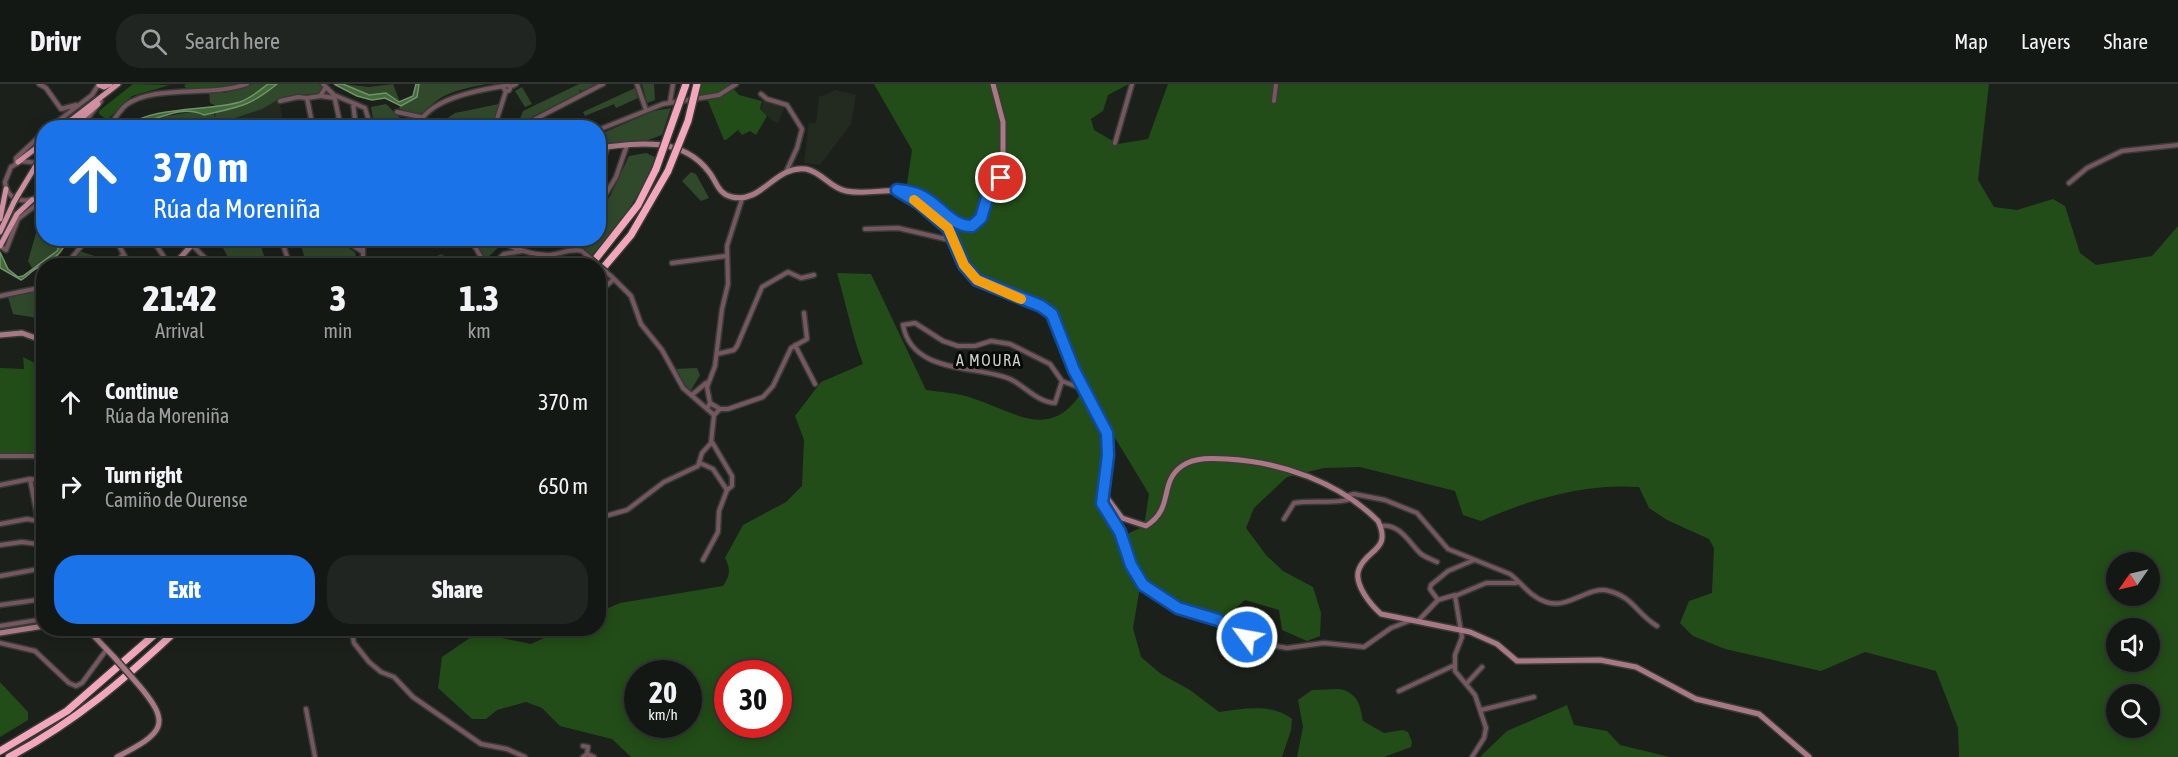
<!DOCTYPE html>
<html lang="en">
<head>
<meta charset="utf-8">
<style>
  :root { --surface:#141814; --page:#212522; --text:#f1f3f6; --muted:#9da0a0; --line:#333734; --accent:#1a73e8 }
  body { margin:0; font-family:"Asap Condensed",sans-serif; background:var(--page); color:var(--text); height:100vh; display:flex; flex-direction:column; font-size:22px; white-space:nowrap }
  * { box-sizing:border-box; margin:0 }
  p { font-size:20px; color:var(--muted) }
  .icon { flex:none; width:33px; height:33px; fill:none; stroke:currentColor; stroke-width:2; stroke-linecap:round; stroke-linejoin:round }
  .map { position:relative; flex:1; overflow:hidden }
  .sheet { position:absolute; left:36px; top:174px; width:570px; height:378px; display:flex; flex-direction:column; background:var(--surface); border-radius:24px; box-shadow:0 3px 15px #0003,0 0 0 2px var(--line) }
  .sheet>* { flex:none }
  .hud { position:absolute; left:36px; top:36px; width:570px; height:126px; border-radius:24px; box-shadow:0 3px 15px #0003,0 0 0 2px var(--line); background:#1a73e8; color:#fff; overflow:hidden }
  .needle { width:39px; rotate:236deg }
  .tools { position:absolute; left:2106px; top:468px; display:grid; gap:12px }
  .tools a { display:grid; place-items:center; width:54px; height:54px; border-radius:50%; background:var(--surface); box-shadow:0 3px 15px #0003,0 0 0 2px var(--line); font-size:30px }
  .speed { position:absolute; left:624px; top:576px; display:flex; gap:12px; font-size:30px; font-weight:700; text-align:center }
  .speed>* { display:grid; place-content:center; width:78px; height:78px; border-radius:50%; background:var(--surface); box-shadow:0 3px 15px #0003,0 0 0 2px var(--line); line-height:1 }
  .speed small { font-size:15px; font-weight:400 }
  .speed .limit { border:9px solid #d22; background:#fff; color:#111 }
  .pin { position:absolute; display:grid; place-items:center; width:51px; height:51px; color:#fff; margin:-26px; border:3px solid #fff; border-radius:50%; box-shadow:0 2px 6px #0007 }
  .me { position:absolute; width:66px; margin:-33px; rotate:302deg; stroke-linejoin:round; filter:drop-shadow(0 0 4px #0008) }
  .turn { display:flex; align-items:center; gap:21px; height:126px; padding:0 18px; font-size:27px }
  .turn .icon { width:78px; height:78px; stroke-width:2.5 }
  .turn b { display:block; font-size:42px; line-height:51px }
  .eta { display:flex; justify-content:space-evenly; align-items:center; height:102px; text-align:center }
  .eta b { font-size:36px; font-weight:800; line-height:42px }
  .action { display:flex; gap:12px; margin-top:auto; padding:12px 18px }
  .action a { flex:1; height:69px; border-radius:24px; background:var(--accent); color:#fff; font-size:24px; font-weight:800; line-height:69px; text-align:center }
  .action a+a { background:var(--page); color:var(--text) }
  ul { padding:0; list-style:none }
  li { display:flex; align-items:center; gap:18px; height:84px; padding:0 18px }
  li div { flex:1 }
  li b { display:block; font-size:22px }
  li em { font-style:normal }
  header { display:flex; align-items:center; gap:36px; box-sizing:border-box; height:84px; padding:0 30px; background:var(--surface); border-bottom:2px solid var(--line) }
  header strong { font-size:28px }
  nav { display:flex; gap:33px; margin-inline-start:auto; font-size:21px }
  .search { width:420px; height:54px; background:var(--page); display:flex; align-items:center; gap:15px; box-sizing:border-box; padding:0 21px; border-radius:24px; color:var(--muted); font-size:22px }
  .map>svg:first-child { display:block }
  .built { fill:#232b21 }
  .green { fill:#30492b }
  .forest { fill:#224d18; fill-rule:evenodd }
  .water { fill:#406c37; stroke:#72926b; stroke-width:1.5 }
  .lines { fill:none; stroke-linecap:round; stroke-linejoin:round }
  .street-casing { stroke:#373c36; stroke-width:7 }
  .secondary-casing { stroke:#373c36; stroke-width:8 }
  .primary-casing { stroke:#373c36; stroke-width:8 }
  .highway-casing { stroke:#373c36; stroke-width:10 }
  .street { stroke:#765760; stroke-width:4 }
  .secondary { stroke:#a97885; stroke-width:5 }
  .primary { stroke:#d190a2; stroke-width:5 }
  .highway { stroke:#f4a7bc; stroke-width:7 }
  .street-bridge-casing { stroke:#373c36; stroke-width:7; stroke-linecap:butt }
  .secondary-bridge-casing { stroke:#373c36; stroke-width:8; stroke-linecap:butt }
  .primary-bridge-casing { stroke:#373c36; stroke-width:8; stroke-linecap:butt }
  .highway-bridge-casing { stroke:#373c36; stroke-width:10; stroke-linecap:butt }
  .street-bridge { stroke:#765760; stroke-width:4 }
  .secondary-bridge { stroke:#a97885; stroke-width:5 }
  .primary-bridge { stroke:#d190a2; stroke-width:5 }
  .highway-bridge { stroke:#f4a7bc; stroke-width:7 }
  .route-casing { stroke:#114b97; stroke-width:15 }
  .route { stroke:#1a73e8; stroke-width:10 }
  .slow { stroke:#f59e0b; stroke-width:10 }
  .labels { text-anchor:middle; stroke-width:6; stroke-linejoin:round; paint-order:stroke }
  .neighbourhood-label { font-size:16px; letter-spacing:1.5px; fill:#ccd3cb; stroke:#070907 }
</style>
</head>
<body>
<header>
<strong>Drivr</strong>
<div class="search"><svg class="icon" aria-label="search" viewBox="0 0 24 24"><circle cx="10" cy="10" r="6"/><path d="M15 15l6 6"/></svg>Search here</div>
<nav><a>Map</a><a>Layers</a><a>Share</a></nav>
</header>
<div class="map">
<svg width="2178" height="673" viewBox="0 0 2178 673">
  <rect width="100%" height="100%" fill="#1b201a"/>
  <path class="built" d="M836,6L856,11L851,40L820,81L804,79L809,39H816L819,13Z
    M279,16L284,43H219L214,35L245,31Z
    M763,17L785,22L778,39L774,38L761,26Z"/>
  <path class="green" d="M252,0H319L322,4L319,9L281,14L262,25L232,35L214,34V43L131,44L154,34L197,27L202,31L214,29L215,34L216,22L210,19L209,8L224,9Z
    M343,0L369,3L393,0L400,18L386,9L369,11Z
    M419,0H487C458,6 441,8 424,29H401L399,23C408,19 418,11 419,0Z
    M579,0H596L582,7L578,5L581,8L518,40L523,27Z
    M642,0H654L655,16L647,19Z
    M522,3L532,20L525,23L515,7Z
    M635,4L638,14L616,24L614,20L585,32L583,28Z
    M386,20L402,36L374,41L371,23Z
    M499,20L493,38L482,35L478,43H435L455,29Z
    M671,24L662,51L648,56L599,62L598,51L654,27Z
    M646,69L655,73C648,103 613,150 591,172L577,155L598,154L599,128L610,112L629,72Z
    M691,88L696,90L709,114L701,117L682,97Z
    M43,136L44,154L62,155C59,169 45,177 32,184L28,177L38,142Z
    M333,154L355,168L358,181L303,182L294,179L305,175L299,155H315L326,162Z
    M259,155L264,172L247,181H232L223,164L229,158Z
    M489,155L502,160L486,175L478,165Z
    M79,167L110,177L111,181L67,182Z
    M43,206V233L37,234L13,230L8,213Z
    M697,284L700,291L690,308L674,285Z"/>
  <path class="forest" d="M133,0L170,1L132,12L107,36L99,30V27Z
    M186,0H238L215,5L186,4L184,2Z
    M696,0H729L739,11L762,17L760,25L767,32L756,51L750,47L742,51L738,46L726,56H724L708,17L698,12Z
    M874,0H1129L1108,11L1103,27L1091,35L1094,46L1118,60L1148,55L1168,0H1989L1978,96L1994,123L2017,126L2053,115L2065,122L2080,169L2096,181L2152,172L2178,142V673H1959L1958,644L1936,587L1865,568L1821,587L1725,565L1693,552L1680,539L1689,517L1712,509L1714,464L1709,455L1667,436L1649,424L1639,403C1586,399 1530,415 1481,437L1463,431L1455,407L1360,383L1324,384L1287,393L1254,424L1246,444L1266,471L1283,487L1313,503L1321,529L1320,552L1307,557L1282,546L1279,526L1245,516L1226,533C1196,526 1153,516 1137,486C1132,476 1129,462 1125,451L1140,444L1145,436L1149,410L1083,301L1056,232L1046,221L993,203L978,194L967,179L935,114L907,100L912,66ZM2116,478H2150V512H2116ZM2116,544H2150V578H2116ZM2116,610H2150V644H2116Z
    M837,189L871,190L926,306C941,308 958,309 972,314C1013,327 1050,358 1081,309L1097,335L1103,356L1097,408L1098,422L1119,455L1128,488L1140,503L1133,544L1141,573L1161,590L1190,606L1219,628C1243,625 1272,619 1292,635L1291,646L1282,673H631L612,655L560,642L542,624L526,618L497,626L486,635H472L438,604L442,573L477,549L531,560L564,545L598,544L599,528L620,519L723,502C730,492 731,485 725,474L743,441L786,418L802,402L804,356L795,332L821,298L863,280C852,251 846,220 837,189ZM638,590H688V640H638ZM728,590H778V640H728Z
    M23,273L33,278C45,296 47,318 39,338L43,341V370L0,369V284L24,285Z
    M0,598L28,628V636L0,653Z
    M1340,605C1358,610 1360,620 1363,637L1384,649L1403,646L1408,648L1412,658L1411,663L1384,673H1297L1303,643L1298,616L1312,606Z
    M1567,621L1574,641L1607,647L1620,661L1670,673H1480L1507,647Z"/>
  <path class="water" d="M268,0H277C249,23 238,23 204,31C181,19 151,39 127,43C149,22 211,27 240,18C251,14 259,7 268,0Z
    M334,0H343L369,11L386,9L399,18L413,12L416,0H419L417,13L401,22L385,14L372,16L357,12Z
    M62,155H67C62,172 50,177 37,184C31,187 27,193 21,196L0,184V168L8,185L18,193L23,192L57,167Z"/>
  <g class="lines">
    <g class="street-casing">
      <path id="street" d="M39,0L46,4L61,25L76,21
        M323,0L334,11L365,24L371,44
        M637,0L646,26
        M504 4a3 3 0 1 1 6 0a3 3 0 1 1-6 0Z
        M510,3L516,0
        M761,10L767,15L787,21L802,45L797,64L786,88
        M334,11L341,44
        M321,12L335,14
        M280,17L298,13L307,14
        M1274,17L1276,0
        M670,18L673,0
        M353,19L356,44
        M397,28L421,33
        M49,44L92,11L99,0
        M80,44L101,17
        M108,44C114,36 119,27 126,21C154,0 212,13 247,0
        M313,44L307,14L320,12L326,3
        M417,44C426,15 478,6 504,2
        M494,44L506,7
        M518,44L603,0
        M598,46L663,20L719,11L736,0
        M1115,59L1132,0
        M16,79V74L44,48
        M44,86L37,79L21,77L11,83L5,98C7,119 31,122 44,107
        M598,86L608,63
        M2069,99L2087,84L2122,67L2178,61
        M598,123L616,93L627,61
        M865,145L898,144L954,157
        M115,154L130,182
        M155,154L154,158L170,182
        M185,154L213,182
        M281,154L290,182
        M342,154L363,168
        M469,154V155
        M496,154C510,164 532,171 549,171C560,170 572,164 582,167
        M511,154L515,163
        M363,159L388,154
        M474,161L486,182
        M3,164L6,166L18,135L44,115
        M182,172L193,182
        M672,179L726,172
        M114,181L122,172
        M65,182L88,154
        M363,182V154
        M425,182L441,174
        M491,182L504,170L522,167
        M612,193L631,212L641,240L662,266L683,304L714,331
        M598,209L614,195
        M0,212L44,203
        M795,261L815,300
        M717,270L734,266L737,262L762,203L788,188L801,194L814,191
        M1062,297L1055,319C1037,318 1025,302 1010,295C978,281 912,291 903,241L915,239L943,257L958,262H975L991,257L1010,260L1050,280L1062,297L1083,305
        M693,310L706,299
        M710,319L720,325H728L763,313L773,302L791,264L807,255L804,229
        M708,323L710,319L707,303L715,282L722,225L728,200L727,162L742,115
        M712,358L732,392V402L727,406
        M0,372H44
        M700,379L713,385L727,406L719,427L718,448L703,476
        M30,395L38,436
        M0,401L30,395L44,397
        M1103,404L1102,419L1120,448L1131,481L1142,501L1178,524L1218,535L1237,545L1252,558L1287,564L1324,559L1364,563L1391,544L1409,537
        M1346,412L1354,410L1385,416L1417,429L1448,465L1510,490C1521,498 1530,513 1546,518C1568,526 1589,501 1609,507C1633,513 1636,529 1657,542
        M598,434L627,426L664,398L698,382L702,369L711,359L714,331L720,325
        M1284,435L1294,419C1309,416 1341,420 1350,415
        M0,440L27,435L44,438
        M1381,442C1399,439 1409,458 1420,469C1424,473 1431,475 1437,478
        M0,461L22,458L44,461
        M0,492L44,484
        M1438,516L1430,505L1431,501L1448,487L1474,476
        M0,521L44,515
        M1418,537L1438,516L1455,511
        M0,542L44,535
        M351,544L354,559L369,578L381,588L394,593L413,613L481,660L507,665L525,673
        M0,559L35,567L69,599L76,602L82,599L107,565
        M1467,599L1482,583
        M1399,607L1455,581
        M306,625L315,673
        M1481,626L1534,613
        M583,662L588,663L587,670
        M583,673L587,670L594,673
        M1472,673L1484,654L1486,644L1475,611L1455,587V571L1462,553L1455,512L1486,499H1516"/>
    </g>
    <g class="secondary-casing">
      <path id="secondary" d="M598,64C637,59 682,52 709,88C717,98 718,110 732,113C762,120 775,81 806,85C822,88 830,104 846,107C872,112 897,100 922,112C939,120 952,144 972,142L981,134L988,112L1003,86V38L993,0
        M897,106L919,119L948,144L964,181L977,196L1041,222L1052,230L1074,286L1107,349L1108,371L1103,397L1107,414L1122,434L1146,442C1175,424 1158,399 1182,382C1195,373 1213,374 1227,375C1281,378 1339,398 1378,437C1392,466 1367,465 1359,485C1353,500 1371,521 1381,530L1470,548L1497,560L1517,577L1600,576L1636,583L1696,615L1759,630L1809,673
        M173,182L198,154
        M0,251L22,249L44,257
        M82,544L93,551L114,573
        M0,549L44,542
        M117,673C163,649 174,641 136,598"/>
    </g>
    <g class="primary-casing">
      <path id="primary" d="M99,1L104,3L110,0
        M61,44L118,0
        M70,44L98,20
        M18,78L44,58
        M18,111L35,83
        M0,135L6,105
        M0,148L14,118
        M0,162L17,130L32,116"/>
    </g>
    <g class="highway-casing">
      <path id="highway" d="M590,182L638,121L656,85
        M598,190L631,151L668,87
        M0,667L67,627L162,544
        M9,673C75,638 125,595 179,544"/>
    </g>
    <use href="#street" class="street"/>
    <use href="#secondary" class="secondary"/>
    <use href="#primary" class="primary"/>
    <use href="#highway" class="highway"/>
    <g class="street-bridge-casing">
      <path id="street-bridge" d="M582,167L612,193"/>
    </g>
    <g class="secondary-bridge-casing">
      <path id="secondary-bridge" d="M114,573L136,598"/>
    </g>
    <g class="primary-bridge-casing">
      <path id="primary-bridge" d="M35,83L40,76
        M14,118L18,111"/>
    </g>
    <g class="highway-bridge-casing">
      <path id="highway-bridge" d="M656,85L686,0
        M668,87L688,37L697,0"/>
    </g>
    <use href="#street-bridge" class="street-bridge"/>
    <use href="#secondary-bridge" class="secondary-bridge"/>
    <use href="#primary-bridge" class="primary-bridge"/>
    <use href="#highway-bridge" class="highway-bridge"/>
  </g>
  <g class="lines">
    <g class="route-casing">
      <path id="route" d="M1001,94L988,111L981,134L972,142C954,143 942,125 928,116C919,109 909,107 897,106L919,119L948,144L964,181L977,196L1041,222L1052,230L1074,286L1107,349L1108,371L1102,419L1120,448L1131,481L1143,501L1178,524L1218,536L1247,553"/>
    </g>
    <use href="#route" class="route"/>
    <path class="slow" d="M914,116L948,144L964,181L977,196L1021,215"/>
  </g>
  <g class="labels">
    <g class="neighbourhood-label">
      <text x="989" y="282">A MOURA</text>
    </g>
  </g>
</svg>
<div class="tools">
<a><svg class="needle" viewBox="-14 -14 28 28"><path d="M0-13l5 13h-10z" fill="#e53935"/><path d="M0 13l5-13h-10z" fill="#9da0a0"/></svg></a>
<a><svg class="icon" aria-label="sound" viewBox="0 0 24 24"><path d="M4 9h4l5-4v14l-5-4H4zM17 9q2 3 0 6"/></svg></a>
<a><svg class="icon" aria-label="search" viewBox="0 0 24 24"><circle cx="10" cy="10" r="6"/><path d="M15 15l6 6"/></svg></a>
</div>
<div class="speed"><div>20<small>km/h</small></div><div class="limit">30</div></div>
<div class="pin" style="left:1001px;top:94px;background:#d93025"><svg class="icon" aria-label="arrive" viewBox="0 0 24 24"><path d="M6 21V4h12l-3 4 3 4H6"/></svg></div>
<svg class="me" style="left:1247px;top:553px" viewBox="-20 -20 40 40"><circle r="17" fill="#1a73e8" stroke="#fff" stroke-width="3"/><path d="M0-11L8 9 0 5-8 9z" fill="#fff"/></svg>
<div class="hud">
<div class="turn"><svg class="icon" aria-label="ahead" viewBox="0 0 24 24"><path d="M12 20V5M6 11l6-6 6 6"/></svg><div><b>370 m</b>Rúa da Moreniña</div></div>
</div>
<section class="sheet">
<div class="eta">
<div><b>21:42</b><p>Arrival</p></div>
<div><b>3</b><p>min</p></div>
<div><b>1.3</b><p>km</p></div>
</div>
<ul>
<li><svg class="icon" aria-label="ahead" viewBox="0 0 24 24"><path d="M12 20V5M6 11l6-6 6 6"/></svg><div><b>Continue</b><p>Rúa da Moreniña</p></div><em>370 m</em></li>
<li><svg class="icon" aria-label="right" viewBox="0 0 24 24"><path d="M7 20v-9h11M14 6l5 5-5 5"/></svg><div><b>Turn right</b><p>Camiño de Ourense</p></div><em>650 m</em></li>
</ul>
<div class="action"><a>Exit</a><a>Share</a></div>
</section>
</div>
</body>
</html>
